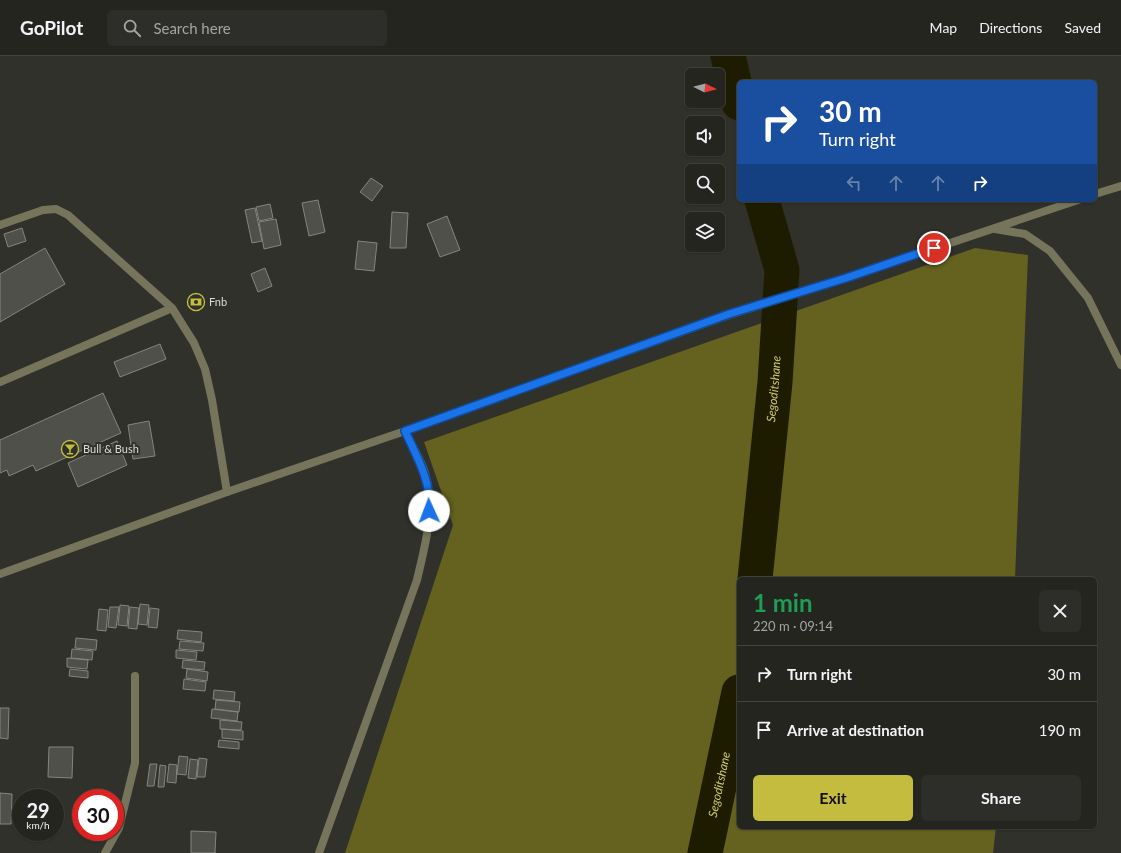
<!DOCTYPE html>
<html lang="en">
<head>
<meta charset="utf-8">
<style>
  :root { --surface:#252520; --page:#2d2d29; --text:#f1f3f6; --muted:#a3a5a5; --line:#42423e; --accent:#c4bc3e }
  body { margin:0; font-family:Lato,sans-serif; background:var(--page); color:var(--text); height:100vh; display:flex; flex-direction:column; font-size:15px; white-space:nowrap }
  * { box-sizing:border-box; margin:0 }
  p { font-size:13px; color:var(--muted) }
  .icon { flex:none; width:22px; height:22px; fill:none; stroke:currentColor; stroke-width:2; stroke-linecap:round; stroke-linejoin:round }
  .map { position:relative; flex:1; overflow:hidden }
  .sheet { position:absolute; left:737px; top:521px; width:360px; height:252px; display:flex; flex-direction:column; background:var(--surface); border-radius:6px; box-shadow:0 1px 3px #0004,0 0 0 1px var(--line) }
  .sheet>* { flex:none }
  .hud { position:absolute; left:737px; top:24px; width:360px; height:122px; border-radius:6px; box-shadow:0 1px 3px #0004,0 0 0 1px var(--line); background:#1a4fa0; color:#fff; overflow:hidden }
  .needle { width:26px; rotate:96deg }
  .fabs { position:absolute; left:685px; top:12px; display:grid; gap:8px }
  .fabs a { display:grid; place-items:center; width:40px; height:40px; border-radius:6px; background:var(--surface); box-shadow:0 1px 3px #0004,0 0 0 1px var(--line); font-size:20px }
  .speed { position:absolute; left:12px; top:733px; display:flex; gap:8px; font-size:20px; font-weight:700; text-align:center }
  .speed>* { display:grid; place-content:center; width:52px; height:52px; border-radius:50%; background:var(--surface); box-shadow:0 1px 3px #0004,0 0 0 1px var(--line); line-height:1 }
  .speed small { font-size:10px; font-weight:400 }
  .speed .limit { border:6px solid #d22; background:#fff; color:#111 }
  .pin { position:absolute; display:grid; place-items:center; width:34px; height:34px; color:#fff; margin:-17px; border:2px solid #fff; border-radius:50%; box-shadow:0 1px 4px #0007 }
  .me { position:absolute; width:44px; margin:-22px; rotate:358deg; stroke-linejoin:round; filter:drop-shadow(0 0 3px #0008) }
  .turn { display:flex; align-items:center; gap:14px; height:84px; padding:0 16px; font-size:18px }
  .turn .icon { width:52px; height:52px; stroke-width:2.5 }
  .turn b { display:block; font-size:28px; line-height:34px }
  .lanes { display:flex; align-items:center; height:38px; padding:0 16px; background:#0003; justify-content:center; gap:20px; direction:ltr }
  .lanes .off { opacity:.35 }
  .round { display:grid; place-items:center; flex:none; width:42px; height:42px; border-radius:6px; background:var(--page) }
  .summary { display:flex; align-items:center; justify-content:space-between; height:68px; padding:0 16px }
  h1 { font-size:24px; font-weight:700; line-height:30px; color:#1e9e55 }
  .cta { display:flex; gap:8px; margin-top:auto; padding:8px 16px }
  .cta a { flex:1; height:46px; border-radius:6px; background:var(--accent); color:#111; font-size:16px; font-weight:700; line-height:46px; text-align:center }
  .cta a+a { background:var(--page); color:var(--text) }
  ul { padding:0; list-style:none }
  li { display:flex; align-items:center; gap:12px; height:56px; padding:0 16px; border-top:1px solid var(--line) }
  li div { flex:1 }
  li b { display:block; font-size:15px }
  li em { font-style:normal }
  header { display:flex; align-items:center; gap:24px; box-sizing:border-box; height:56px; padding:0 20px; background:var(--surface); border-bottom:1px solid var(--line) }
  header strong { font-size:19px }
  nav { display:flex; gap:22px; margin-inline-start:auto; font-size:14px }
  .search { width:280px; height:36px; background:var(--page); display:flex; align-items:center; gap:10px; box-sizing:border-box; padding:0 14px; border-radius:6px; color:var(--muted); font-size:15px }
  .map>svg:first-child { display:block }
  .forest { fill:#65611f }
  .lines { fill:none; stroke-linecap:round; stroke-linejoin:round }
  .river { stroke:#1e1c00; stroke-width:35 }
  .building { fill:#50504a; stroke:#85847e }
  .lane { stroke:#76755b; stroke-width:8 }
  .street { stroke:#76755b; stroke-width:8 }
  .route-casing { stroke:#114b97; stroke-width:10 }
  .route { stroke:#1a73e8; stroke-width:7 }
  .labels { text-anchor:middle; stroke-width:4; stroke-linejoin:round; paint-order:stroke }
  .poi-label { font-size:11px; fill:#dbdbd8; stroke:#31312b; text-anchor:start }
  .water-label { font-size:12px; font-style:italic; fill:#cfca6d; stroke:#31312b }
</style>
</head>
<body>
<header>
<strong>GoPilot</strong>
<div class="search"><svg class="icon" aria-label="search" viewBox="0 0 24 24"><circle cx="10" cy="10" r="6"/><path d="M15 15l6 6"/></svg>Search here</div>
<nav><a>Map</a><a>Directions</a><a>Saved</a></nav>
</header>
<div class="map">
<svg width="1121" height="797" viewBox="0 0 1121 797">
  <rect width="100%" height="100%" fill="#31312b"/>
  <path class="forest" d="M975,192L1028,199L1015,523H739V771H996L993,797H345L453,469L424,386Z"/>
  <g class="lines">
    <g class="river">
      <path d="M728,0L739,47"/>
      <path id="s1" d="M755,523L775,326L782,214L762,144"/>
      <path id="s2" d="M705,797L739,636"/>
    </g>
  </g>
  <path class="building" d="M371,122L383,130L372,145L360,136Z
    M318,144L325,176L309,180L302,147Z
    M270,148L273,162L259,165L256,151Z
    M255,152L262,185L252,187L245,154Z
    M392,156L408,157L406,192H390Z
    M447,160L460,194L440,201L427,168Z
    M276,163L281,189L264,193L259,166Z
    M22,172L26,185L8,191L4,178Z
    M358,185L377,187L374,215L355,213Z
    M45,192L65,228L0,266V218Z
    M265,212L272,230L258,236L251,218Z
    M160,288L166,303L120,321L114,306Z
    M103,337L121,377L36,415L33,409L9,420L7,414L0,417V384Z
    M149,365L155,400L133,403L128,369Z
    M117,385L127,409L78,431L68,407Z
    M140,548L149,549L147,569L138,568Z
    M120,549L129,550L127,570L118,569Z
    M110,551H119L116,572L108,571Z
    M130,551L139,552L137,573L128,572Z
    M150,552L159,553L157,572L148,571Z
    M99,553L108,554L106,575L97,574Z
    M178,574L202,576L201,586L177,583Z
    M76,582L97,584L96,594L75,592Z
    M180,585L204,587L203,595L179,593Z
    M72,593L93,595L92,604L71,602Z
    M176,594L197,596L196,604L176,602Z
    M67,602L88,604L87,613L67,611Z
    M183,604L205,606L204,614L182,612Z
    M70,613L88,615V622L69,620Z
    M187,613L208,616L207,625L186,622Z
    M184,623L206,626L205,635L183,633Z
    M214,634L235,636L234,645L213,643Z
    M216,644L240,646L239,656L215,653Z
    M0,652H9L8,683L0,682Z
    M212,653L238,656L237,665L211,662Z
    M220,664L242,666L241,674L220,673Z
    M222,673L243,675V684L222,682Z
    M219,684L239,686V693L218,691Z
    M49,691H73L72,722L48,721Z
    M179,700L188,701L186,719L177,718Z
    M199,702L207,703L205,721H197Z
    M190,703L198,704L196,723L188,722Z
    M150,708H157L154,730H147Z
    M169,708L177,709L176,727L167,726Z
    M160,709L166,710L164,731H158Z
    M0,737L12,738L11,768H0Z
    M191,775L216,776L215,797H191Z"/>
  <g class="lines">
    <path class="lane" d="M0,169L43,154L56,153L68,159L172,252L194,287L205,313L212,344L227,436
      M0,326L172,252"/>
    <path class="street" d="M1095,138L1121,130
      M995,173L1025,178L1050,195L1088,242L1121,309
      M0,518L227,436L405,375L729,259L846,222L1078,144
      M105,797L119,772L135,707V620
      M319,797L417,524C425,489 436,453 425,417C421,404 411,388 405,375"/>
  </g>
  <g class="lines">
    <g class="route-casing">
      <path id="route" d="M429,455C432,426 417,401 405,375L729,258L846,222L934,192"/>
    </g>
    <use href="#route" class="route"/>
  </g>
  <defs>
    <g id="bank-ring" transform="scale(0.9)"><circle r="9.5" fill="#31312b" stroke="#c4bc3e" stroke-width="1.5"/><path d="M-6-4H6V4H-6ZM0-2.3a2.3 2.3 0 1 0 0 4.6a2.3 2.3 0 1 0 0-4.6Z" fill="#c4bc3e"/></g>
    <g id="bar-ring" transform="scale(0.9)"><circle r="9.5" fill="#31312b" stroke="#c4bc3e" stroke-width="1.5"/><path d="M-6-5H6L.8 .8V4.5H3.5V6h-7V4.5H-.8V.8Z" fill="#c4bc3e"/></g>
  </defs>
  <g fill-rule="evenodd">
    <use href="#bank-ring" x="196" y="246"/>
    <use href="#bar-ring" x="70" y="393"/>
  </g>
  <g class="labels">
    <g class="poi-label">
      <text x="209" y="250">Fnb</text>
      <text x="83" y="397">Bull &amp; Bush</text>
    </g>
    <g class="water-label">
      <text dy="4" stroke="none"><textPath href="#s1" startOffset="191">Segoditshane</textPath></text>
      <text dy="4" stroke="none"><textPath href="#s2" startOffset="70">Segoditshane</textPath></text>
    </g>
  </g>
</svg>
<div class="fabs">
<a><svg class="needle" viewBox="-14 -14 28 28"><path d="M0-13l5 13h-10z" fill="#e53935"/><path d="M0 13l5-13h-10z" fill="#a3a5a5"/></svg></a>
<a><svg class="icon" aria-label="sound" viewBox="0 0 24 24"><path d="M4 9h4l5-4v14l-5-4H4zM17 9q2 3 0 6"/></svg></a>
<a><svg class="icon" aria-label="search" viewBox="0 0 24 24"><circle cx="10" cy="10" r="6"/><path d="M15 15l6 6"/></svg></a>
<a><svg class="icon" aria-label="layers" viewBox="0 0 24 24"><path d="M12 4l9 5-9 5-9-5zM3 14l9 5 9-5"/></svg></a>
</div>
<div class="speed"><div>29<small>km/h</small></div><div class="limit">30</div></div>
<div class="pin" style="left:934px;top:192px;background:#d93025"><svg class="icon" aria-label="arrive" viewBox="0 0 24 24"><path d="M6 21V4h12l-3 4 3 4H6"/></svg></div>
<svg class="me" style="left:429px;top:455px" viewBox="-20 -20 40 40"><circle r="19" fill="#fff"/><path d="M0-13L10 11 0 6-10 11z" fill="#1a73e8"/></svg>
<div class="hud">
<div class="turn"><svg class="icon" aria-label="right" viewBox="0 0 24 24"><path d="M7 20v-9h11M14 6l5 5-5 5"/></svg><div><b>30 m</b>Turn right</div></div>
<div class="lanes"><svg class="icon off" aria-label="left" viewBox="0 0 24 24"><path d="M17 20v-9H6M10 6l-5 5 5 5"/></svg><svg class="icon off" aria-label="ahead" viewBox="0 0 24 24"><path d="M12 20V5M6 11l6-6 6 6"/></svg><svg class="icon off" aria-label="ahead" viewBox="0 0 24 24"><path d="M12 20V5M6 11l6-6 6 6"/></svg><svg class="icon" aria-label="right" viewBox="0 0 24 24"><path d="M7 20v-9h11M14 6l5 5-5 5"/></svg></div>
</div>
<section class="sheet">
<div class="summary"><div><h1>1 min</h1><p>220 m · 09:14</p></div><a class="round"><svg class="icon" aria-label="close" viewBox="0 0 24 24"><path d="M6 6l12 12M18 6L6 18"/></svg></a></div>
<ul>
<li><svg class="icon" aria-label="right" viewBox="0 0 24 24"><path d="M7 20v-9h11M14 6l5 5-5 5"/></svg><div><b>Turn right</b></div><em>30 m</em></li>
<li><svg class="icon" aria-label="arrive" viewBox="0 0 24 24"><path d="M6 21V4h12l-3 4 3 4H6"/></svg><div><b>Arrive at destination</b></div><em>190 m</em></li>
</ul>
<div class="cta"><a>Exit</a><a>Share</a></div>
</section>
</div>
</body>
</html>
